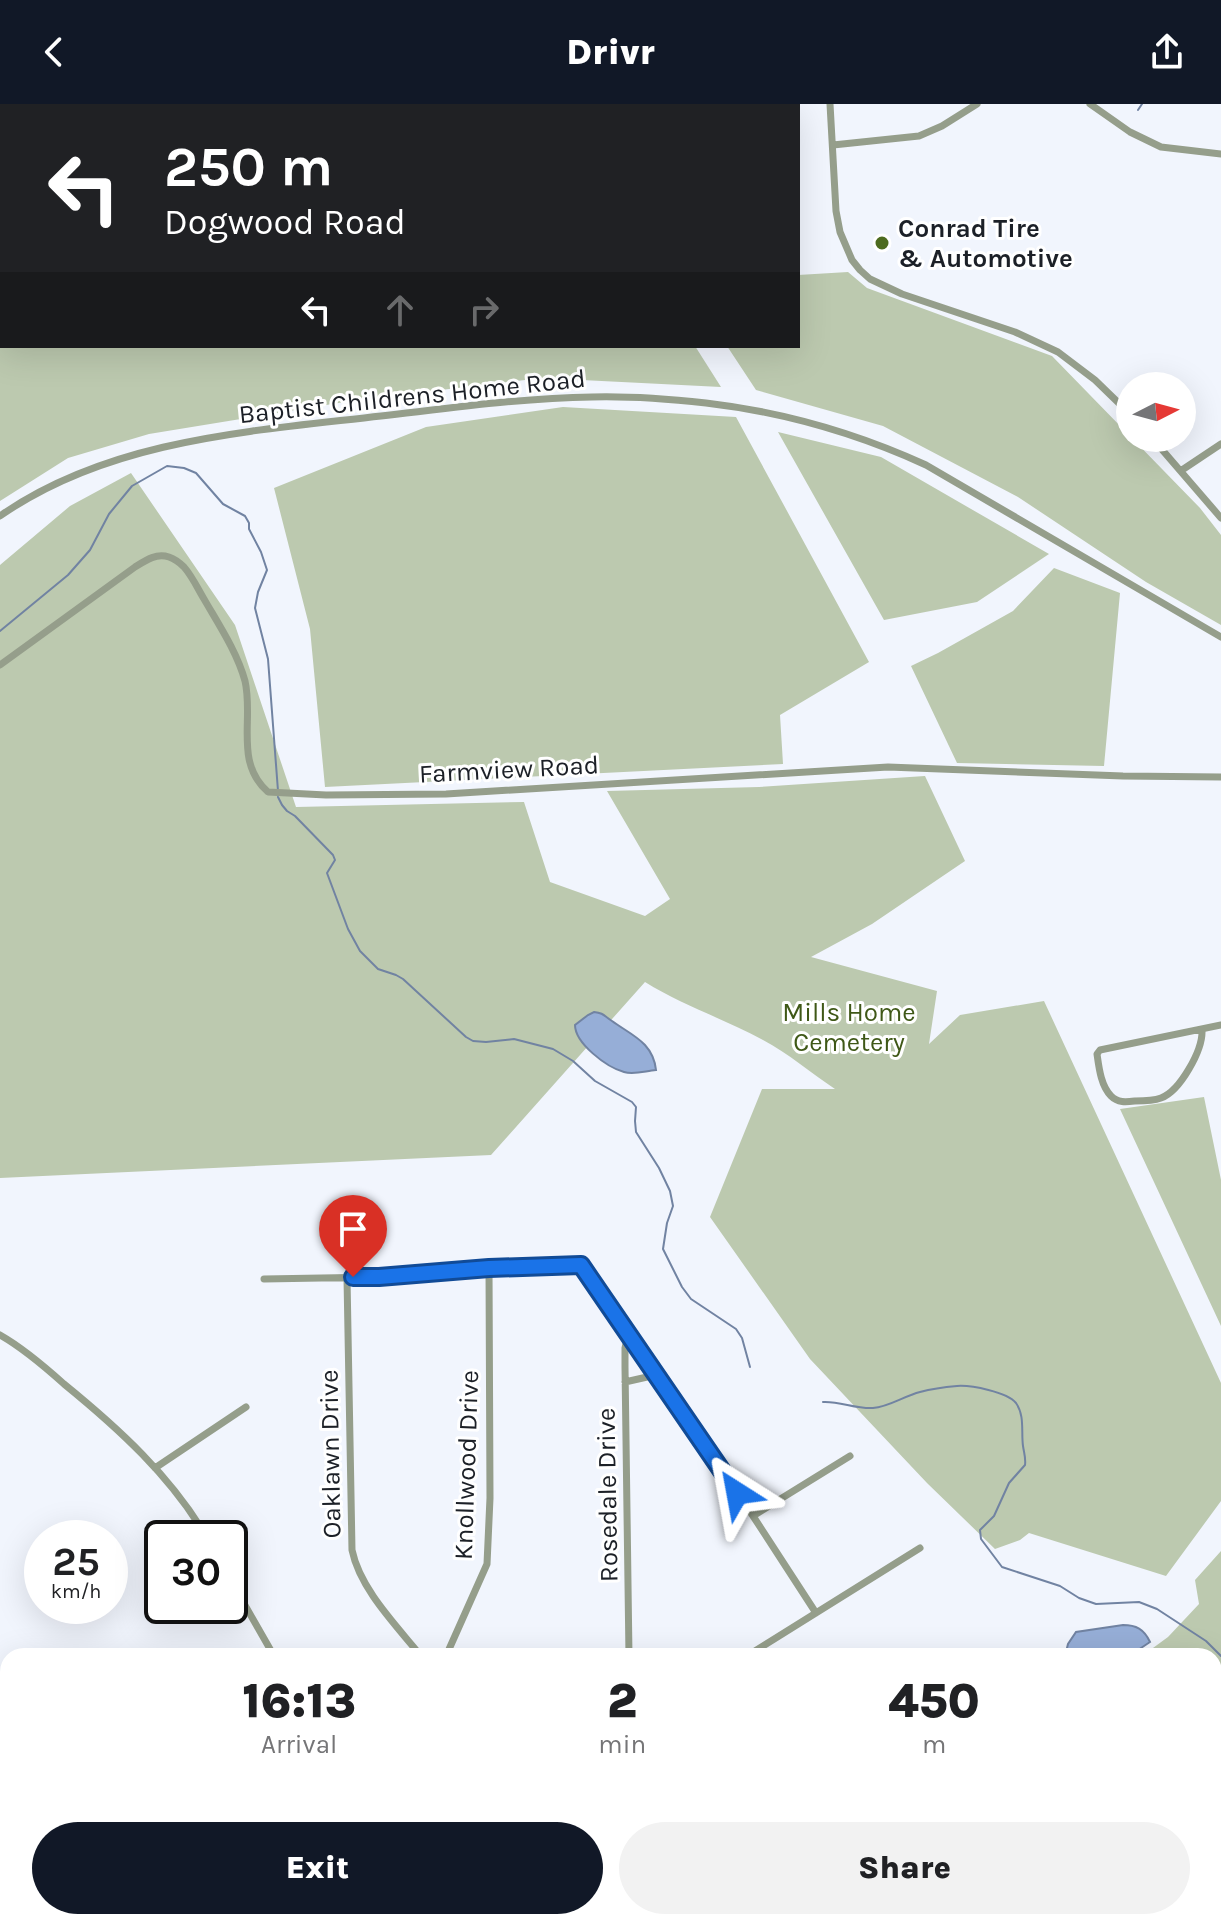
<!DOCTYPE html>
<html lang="en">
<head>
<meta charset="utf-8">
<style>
  :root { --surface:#fff; --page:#f2f2f2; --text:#202124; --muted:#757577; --accent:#111827 }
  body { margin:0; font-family:Karla,sans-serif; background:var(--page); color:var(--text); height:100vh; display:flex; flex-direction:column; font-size:30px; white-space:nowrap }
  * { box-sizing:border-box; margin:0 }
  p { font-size:26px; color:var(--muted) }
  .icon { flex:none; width:44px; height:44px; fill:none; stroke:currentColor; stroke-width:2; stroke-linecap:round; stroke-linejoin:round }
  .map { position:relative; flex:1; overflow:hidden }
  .drawer { position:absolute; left:0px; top:1544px; width:1222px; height:282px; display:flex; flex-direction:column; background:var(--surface); border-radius:24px 24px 0 0; box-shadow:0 8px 32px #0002 }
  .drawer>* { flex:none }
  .hud { position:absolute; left:0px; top:0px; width:800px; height:244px; box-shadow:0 8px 32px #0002; background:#202124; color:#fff; overflow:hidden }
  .needle { width:52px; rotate:84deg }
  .fabs { position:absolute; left:1116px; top:268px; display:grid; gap:16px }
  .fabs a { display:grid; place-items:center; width:80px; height:80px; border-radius:50%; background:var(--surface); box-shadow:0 8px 32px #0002; font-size:40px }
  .speed { position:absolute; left:24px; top:1416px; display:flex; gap:16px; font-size:40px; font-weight:700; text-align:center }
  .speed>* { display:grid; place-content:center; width:104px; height:104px; border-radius:50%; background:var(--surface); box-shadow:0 8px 32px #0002; line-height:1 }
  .speed small { font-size:20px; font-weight:400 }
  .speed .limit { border:4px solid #111; border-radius:12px; background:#fff; color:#111 }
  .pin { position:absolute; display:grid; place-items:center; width:68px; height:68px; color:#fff; margin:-82px -34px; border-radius:50% 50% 50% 0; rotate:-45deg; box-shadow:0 0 8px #0007 }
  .pin .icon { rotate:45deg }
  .me { position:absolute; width:88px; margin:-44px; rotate:326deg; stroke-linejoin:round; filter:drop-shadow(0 0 6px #0008) }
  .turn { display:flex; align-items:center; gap:28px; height:168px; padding:0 32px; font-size:36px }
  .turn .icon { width:104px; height:104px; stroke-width:2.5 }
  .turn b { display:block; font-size:56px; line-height:68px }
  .lanes { display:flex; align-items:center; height:76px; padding:0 32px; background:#0003; justify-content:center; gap:40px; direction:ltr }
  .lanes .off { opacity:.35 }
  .eta { display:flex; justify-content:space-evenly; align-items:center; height:136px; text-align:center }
  .eta b { font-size:48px; font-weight:800; line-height:56px }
  .button { display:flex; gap:16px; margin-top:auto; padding:16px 32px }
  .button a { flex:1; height:92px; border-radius:48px; background:var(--accent); color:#fff; font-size:32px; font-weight:800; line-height:92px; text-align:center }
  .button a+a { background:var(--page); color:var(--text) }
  header { display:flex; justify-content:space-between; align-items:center; height:104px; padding:0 32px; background:var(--accent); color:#fff; font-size:36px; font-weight:800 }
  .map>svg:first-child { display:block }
  .green { fill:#bcc9af }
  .water { fill:#96aed7; stroke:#7183a2; stroke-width:2 }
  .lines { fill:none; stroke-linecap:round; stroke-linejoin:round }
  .stream { stroke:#7183a2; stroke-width:2 }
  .minor { stroke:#959e8b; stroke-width:7 }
  .route-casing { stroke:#114b97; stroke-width:20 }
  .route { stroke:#1a73e8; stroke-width:14 }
  .poi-dot { fill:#4d6b1f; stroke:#fff; stroke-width:3 }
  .labels { text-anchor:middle; stroke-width:6; stroke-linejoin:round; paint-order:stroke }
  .poi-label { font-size:26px; font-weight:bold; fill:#1c2027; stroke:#fff; text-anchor:start }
  .street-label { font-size:26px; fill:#1c2027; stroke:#fff }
  .park-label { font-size:26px; fill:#3f5817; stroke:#fff }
</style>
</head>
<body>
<header><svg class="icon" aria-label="back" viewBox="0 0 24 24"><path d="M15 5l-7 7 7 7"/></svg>Drivr<svg class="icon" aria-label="share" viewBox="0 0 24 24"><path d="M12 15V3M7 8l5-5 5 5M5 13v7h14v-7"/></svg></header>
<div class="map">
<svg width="1221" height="1825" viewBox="0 0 1221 1825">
  <rect width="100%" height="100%" fill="#f1f5fd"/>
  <path class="green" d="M0,0H444V2H2V242H695L721,283L542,274L357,296L149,330L68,354L0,397Z
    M848,168L867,184L1052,252L1200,404L1221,431V521L1146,478L1018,393L883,322L756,286L727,242H798V171Z
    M563,303L736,313L869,558L780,611L783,660L325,683L310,525L274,384L426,323Z
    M778,328L881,353L1049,450L977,498L884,516Z
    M131,369L235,521L296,703L524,698L550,778L645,812L670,795L607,687L759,683L925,672L965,757L872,820L811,853L937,887L929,940L960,911L1044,897L1221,1279V1397L1166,1472L1029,1429L1020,1436L995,1445L927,1379L810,1255L710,1113L762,985H835C811,969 788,949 763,936C724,915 682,901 645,878L491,1051L0,1074V461L70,402Z
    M1054,464L1120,489L1104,662L957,659L911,562L938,549L1013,507Z
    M1204,993L1221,1076V1222L1120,1005Z
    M1221,1447V1648L1214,1653V1552H1142L1168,1533L1199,1500L1195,1476Z"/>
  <path class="water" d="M594,908C604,909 604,912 612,917C631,931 653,938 656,966C645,967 634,971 624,968C606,963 575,939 575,921L588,911Z
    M1123,1521C1136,1521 1144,1525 1150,1538L1129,1552H1065L1068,1540L1076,1528Z"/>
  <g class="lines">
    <path class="stream" d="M1138,6L1142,0
      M0,527L68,471L90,446L109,410L132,382L167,362L184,364L196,369L223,400L245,412L249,419V425L261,448L267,466L258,488L255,504L268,555L278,687
      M278,693L282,701L287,707L295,712L333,751L335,756L327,769L348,825L360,847L378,865L396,871L403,875L466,933L473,937L486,938L514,935L553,945L573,957L595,977L632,998L636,1003L635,1017L636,1028L659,1064L670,1087L673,1102L667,1119L663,1145L682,1183L691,1195L736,1225L742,1234L750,1263
      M823,1298C840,1297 855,1305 873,1304C889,1303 904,1292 920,1288C931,1285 945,1283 957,1282C971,1281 1007,1288 1016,1299C1025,1312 1021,1328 1023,1342C1024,1349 1026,1354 1025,1361L1009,1379L994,1412L980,1426L981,1435L1002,1463L1060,1482L1079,1494L1096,1500L1139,1498L1157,1505L1206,1537L1221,1552"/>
    <path class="minor" d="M830,0L836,107L840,128L852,156L860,166L870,175L902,190L1015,228L1058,248L1095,276L1130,310
      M1090,0L1130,28L1161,43L1221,50
      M833,41L919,32L942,22L977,0
      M1152,334L1221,414
      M1182,366L1221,340
      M0,412C110,335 252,327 381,312C451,304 522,294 592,293C630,292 669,295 706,299C783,308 856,329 926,361L1221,533
      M0,561L135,463C146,456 156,449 169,453C175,455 180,459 184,463C192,472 198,485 204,495C219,521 237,548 245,577C254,615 234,658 268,688L326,691L446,690L888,663L1123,672L1221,673
      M1202,926C1203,946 1180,987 1161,994C1153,997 1143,997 1135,997C1126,998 1118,999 1111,992C1101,982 1099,964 1097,950L1100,946L1221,921
      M347,1174L352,1446C360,1485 396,1521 421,1552
      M264,1175L379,1173L489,1164L581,1161L753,1412L816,1509
      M0,1231C23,1244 44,1262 64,1280C118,1324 172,1373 207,1434
      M628,1231L625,1244V1263L629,1552
      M625,1278L656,1271
      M155,1364L246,1303
      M753,1412L850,1352
      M230,1475L274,1552
      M446,1552L487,1460L490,1394L489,1164
      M747,1552L920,1444
      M1214,1694L1221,1690
      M0,1698H8
      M0,1822L637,1825
      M979,1825L980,1818
      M1040,1825V1818"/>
  </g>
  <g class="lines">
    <g class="route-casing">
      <path id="route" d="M353,1173H379L489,1164L581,1161L737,1389"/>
    </g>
    <use href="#route" class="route"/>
  </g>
  <circle class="poi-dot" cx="882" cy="139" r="8"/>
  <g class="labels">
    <g class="poi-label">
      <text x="898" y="133">Conrad Tire<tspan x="898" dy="30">&amp; Automotive</tspan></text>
    </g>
    <g class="street-label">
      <text transform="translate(412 292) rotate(-6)" y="9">Baptist Childrens Home Road</text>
      <text transform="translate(509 665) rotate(-3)" y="9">Farmview Road</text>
      <text transform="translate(330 1350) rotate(-91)" y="9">Oaklawn Drive</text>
      <text transform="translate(466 1361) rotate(-88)" y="9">Knollwood Drive</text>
      <text transform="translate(607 1391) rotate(-91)" y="9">Rosedale Drive</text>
    </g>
    <g class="park-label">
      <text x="849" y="917">Mills Home<tspan x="849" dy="30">Cemetery</tspan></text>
    </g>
  </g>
</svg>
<div class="fabs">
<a><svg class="needle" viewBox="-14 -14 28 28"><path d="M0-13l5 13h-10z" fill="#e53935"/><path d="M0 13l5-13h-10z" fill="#757577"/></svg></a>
</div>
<div class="speed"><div>25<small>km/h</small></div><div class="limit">30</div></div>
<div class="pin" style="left:353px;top:1173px;background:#d93025"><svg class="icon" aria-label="arrive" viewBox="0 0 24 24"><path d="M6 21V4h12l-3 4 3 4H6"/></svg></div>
<svg class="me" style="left:737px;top:1389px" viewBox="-20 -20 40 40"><path d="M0-17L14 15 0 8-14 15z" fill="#1a73e8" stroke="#fff" stroke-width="4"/></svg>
<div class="hud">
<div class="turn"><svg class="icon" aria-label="left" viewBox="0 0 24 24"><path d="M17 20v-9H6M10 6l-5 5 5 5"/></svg><div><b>250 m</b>Dogwood Road</div></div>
<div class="lanes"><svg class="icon" aria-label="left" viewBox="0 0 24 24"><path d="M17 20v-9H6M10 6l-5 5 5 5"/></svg><svg class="icon off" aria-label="ahead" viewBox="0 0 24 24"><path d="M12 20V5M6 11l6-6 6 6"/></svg><svg class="icon off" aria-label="right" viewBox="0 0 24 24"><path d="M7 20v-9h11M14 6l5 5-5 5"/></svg></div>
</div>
<section class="drawer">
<div class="eta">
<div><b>16:13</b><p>Arrival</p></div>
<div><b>2</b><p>min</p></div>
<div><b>450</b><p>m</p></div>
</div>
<div class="button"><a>Exit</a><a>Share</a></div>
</section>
</div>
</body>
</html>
